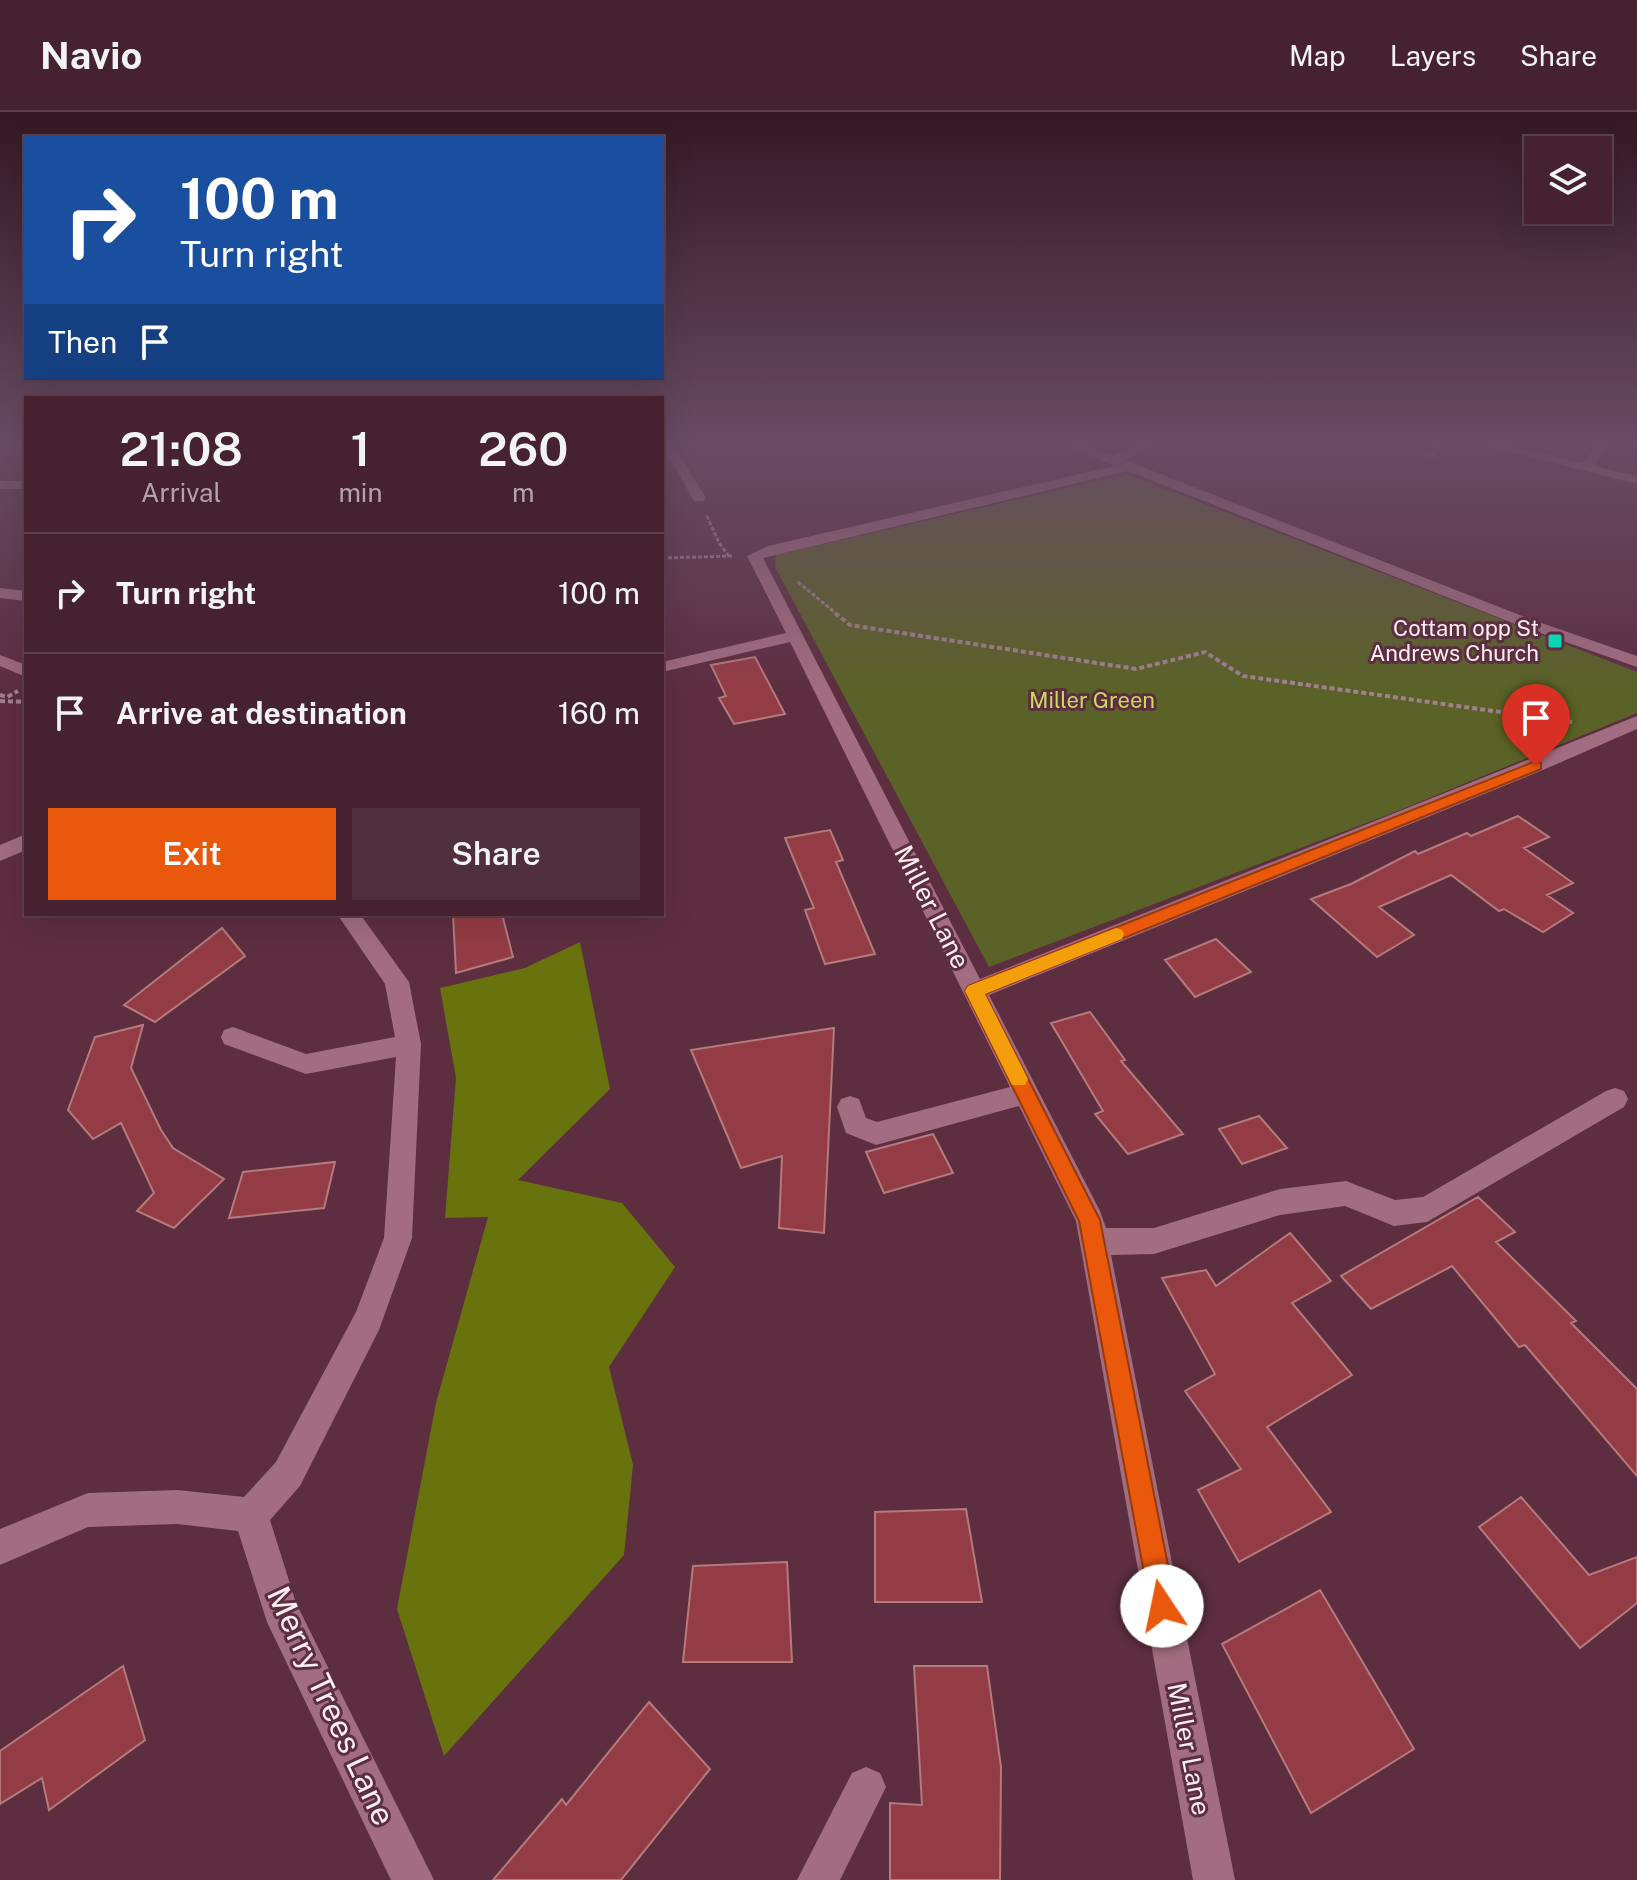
<!DOCTYPE html>
<html lang="en">
<head>
<meta charset="utf-8">
<style>
  :root { --surface:#462230; --page:#502f3c; --text:#f1f3f6; --muted:#b0a4ab; --line:#5e3f4c; --accent:#ea580c }
  body { margin:0; font-family:"Public Sans",sans-serif; background:var(--page); color:var(--text); height:100vh; display:flex; flex-direction:column; font-size:30px; white-space:nowrap }
  * { box-sizing:border-box; margin:0 }
  p { font-size:26px; color:var(--muted) }
  .icon { flex:none; width:44px; height:44px; fill:none; stroke:currentColor; stroke-width:2; stroke-linecap:round; stroke-linejoin:round }
  .map { position:relative; flex:1; overflow:hidden }
  .sheet { position:absolute; left:24px; top:284px; width:640px; height:520px; display:flex; flex-direction:column; background:var(--surface); border-radius:0px; box-shadow:0 8px 32px #0002,0 0 0 2px var(--line) }
  .sheet>* { flex:none }
  .top-card { position:absolute; left:24px; top:24px; width:640px; height:244px; border-radius:0px; box-shadow:0 8px 32px #0002,0 0 0 2px var(--line); background:#1a4fa0; color:#fff; overflow:hidden }
  .controls { position:absolute; left:1524px; top:24px; display:grid; gap:16px }
  .controls a { display:grid; place-items:center; width:88px; height:88px; border-radius:0px; background:var(--surface); box-shadow:0 8px 32px #0002,0 0 0 2px var(--line); font-size:40px }
  .pin { position:absolute; display:grid; place-items:center; width:68px; height:68px; color:#fff; margin:-82px -34px; border-radius:50% 50% 50% 0; rotate:-45deg; box-shadow:0 0 8px #0007 }
  .pin .icon { rotate:45deg }
  .me { position:absolute; width:88px; margin:-44px; rotate:349deg; stroke-linejoin:round; filter:drop-shadow(0 0 6px #0008) }
  .turn { display:flex; align-items:center; gap:28px; height:168px; padding:0 24px; font-size:36px }
  .turn .icon { width:104px; height:104px; stroke-width:2.5 }
  .turn b { display:block; font-size:56px; line-height:68px }
  .then { display:flex; align-items:center; height:76px; padding:0 24px; background:#0003; gap:16px; font-size:30px }
  .eta { display:flex; justify-content:space-evenly; align-items:center; height:136px; text-align:center }
  .eta b { font-size:48px; font-weight:600; line-height:56px }
  .primary-button { display:flex; gap:16px; margin-top:auto; padding:16px 24px }
  .primary-button a { flex:1; height:92px; border-radius:0px; background:var(--accent); color:#fff; font-size:32px; font-weight:600; line-height:92px; text-align:center }
  .primary-button a+a { background:var(--page); color:var(--text) }
  ul { padding:0; list-style:none }
  li { display:flex; align-items:center; gap:24px; height:120px; padding:0 24px; border-top:2px solid var(--line) }
  li div { flex:1 }
  li b { display:block; font-size:30px }
  li em { font-style:normal }
  header { display:flex; align-items:center; gap:48px; box-sizing:border-box; height:112px; padding:0 40px; background:var(--surface); border-bottom:2px solid var(--line) }
  header strong { font-size:38px }
  nav { display:flex; gap:44px; margin-inline-start:auto; font-size:28px }
  .map>svg:first-child { display:block }
  .green { fill:#5a6227 }
  .forest { fill:#68730d }
  .building { fill:#933c45; stroke:#b47a7d; stroke-width:2 }
  .lines { fill:none; stroke-linecap:round; stroke-linejoin:round }
  .path-far1 { stroke:#a1818d; stroke-width:3; stroke-dasharray:4 2; stroke-linecap:butt }
  .path { stroke:#a1818d; stroke-width:4; stroke-dasharray:5 3; stroke-linecap:butt }
  .minor { fill:#a26d80; fill-rule:evenodd }
  .route { fill:#ea580c; stroke:#983908; stroke-width:2 }
  .slow { fill:#f59e0b }
  .poi-dot { fill:#0cd5b5; stroke:#5d2e40; stroke-width:3 }
  .labels { text-anchor:middle; stroke-width:6; stroke-linejoin:round; paint-order:stroke }
  .far-poi-label { font-size:22px; fill:#fbeef2; stroke:#5d2e40; text-anchor:end }
  .far-park-label { font-size:22px; fill:#c9da61; stroke:#5d2e40 }
  .street-label { font-size:26px; fill:#fbeef2; stroke:#5d2e40 }
  .near-street-label { font-size:32px; fill:#fbeef2; stroke:#5d2e40 }
</style>
</head>
<body>
<header>
<strong>Navio</strong>
<nav><a>Map</a><a>Layers</a><a>Share</a></nav>
</header>
<div class="map">
<svg width="1637" height="1768" viewBox="0 0 1637 1768">
  <rect width="100%" height="100%" fill="#5d2e40"/>
  <path class="green" d="M1127,362L1637,560V601L1395,700L989,855L775,455L776,443Z"/>
  <path class="forest" d="M580,830L610,977L518,1068L622,1091L675,1155L609,1255L633,1353L624,1443L444,1644L397,1497L436,1291L488,1105L445,1106L456,966L440,876L525,856Z"/>
  <path class="building" d="M755,545L785,602L734,612L719,586L726,584L711,553Z
    M1518,704L1549,725L1524,736L1573,771L1547,783L1573,801L1543,820L1504,797L1499,799L1451,763L1379,795L1414,823L1377,845L1311,787L1351,772L1415,739L1418,742L1467,721L1471,724Z
    M830,718L843,748L836,750L875,842L825,852L805,798L814,796L785,726Z
    M453,802H502L513,845L456,861Z
    M222,816L245,844L155,910L124,893Z
    M1216,827L1251,860L1195,885L1165,848Z
    M1090,900L1125,948L1121,949L1183,1022L1128,1042L1095,1002L1103,999L1051,911Z
    M143,913L131,956L161,1018L173,1036L224,1067L174,1116L137,1099L154,1081L121,1011L93,1027L68,998L95,925Z
    M834,916L824,1121L779,1116L782,1044L741,1056L691,938Z
    M1259,1004L1287,1036L1242,1052L1219,1017Z
    M933,1022L953,1061L884,1081L866,1040Z
    M335,1050L324,1096L229,1106L243,1060Z
    M1478,1085L1515,1120L1496,1130L1576,1209L1571,1211L1637,1277V1364L1525,1233L1519,1235L1452,1154L1371,1197L1341,1164Z
    M1290,1121L1331,1169L1292,1191L1352,1263L1267,1315L1331,1400L1239,1450L1198,1378L1241,1357L1185,1279L1215,1262L1162,1166L1206,1158L1216,1174Z
    M1521,1385L1589,1463L1637,1445V1491L1580,1536L1479,1415Z
    M966,1397L982,1490H875V1400Z
    M787,1450L792,1550H683L693,1454Z
    M1320,1478L1414,1637L1311,1701L1222,1532Z
    M123,1554L145,1628L49,1698L42,1666L0,1692V1639Z
    M914,1554H987L1001,1655L1000,1768H890V1691L922,1693Z
    M649,1590L710,1657L621,1768H493L562,1687L566,1693Z"/>
  <g class="lines">
    <path class="path-far1" d="M707,404L719,431L729,444
      M662,446L732,444
      M798,470L838,503"/>
    <path class="path" d="M835,501L850,513L1136,557L1205,540L1243,564L1572,610
      M0,583L7,585L18,579
      M0,589L26,590"/>
    <path class="minor" d="M662,332H673L706,386L704,389H694Z
      M1065,332H1083L1113,344L1137,332H1154L1125,348L1527,506L1637,544V555L1515,512L1128,359L763,446L980,867L1637,604V617L1543,658L989,883L1100,1099L1106,1116H1154L1280,1077L1346,1069L1395,1088L1423,1085L1606,979L1615,976L1624,979L1628,987L1624,995L1427,1110L1394,1114L1345,1094L1280,1103L1154,1142L1111,1143L1235,1768H1193L1076,1109L1019,994L876,1033L846,1021L837,995L841,987L850,984L859,987L866,1006L877,1010L1010,975L790,530L662,560V550L786,521L747,444L768,434L1115,354Z
      M1432,332H1445L1435,345H1425L1423,342Z
      M1480,332H1504L1582,351L1596,332H1609L1594,354L1637,364V372Z
      M1629,332H1637V337Z
      M0,369H26V377H0Z
      M0,476L26,479V489L0,486Z
      M0,543L26,553V565L0,554Z
      M26,722V738L0,749V733Z
      M337,802H360L409,870L421,932L412,1126L379,1218L300,1374L270,1408L296,1491L434,1768H391L267,1510L238,1419L177,1412L88,1415L0,1453V1417L88,1381L177,1378L244,1385L276,1350L356,1200L384,1126L396,945L306,962L224,932L221,925L224,918L233,915L306,942L395,925L385,872Z
      M866,1655L880,1661L886,1675L840,1768H797L852,1661Z"/>
  </g>
  <linearGradient id="sky" x2="0" y2="1"><stop stop-color="#331923"/><stop offset="0.57" stop-color="#674c64"/><stop offset="1" stop-color="#674c64" stop-opacity="0"/></linearGradient>
  <rect width="1637" height="580" fill="url(#sky)"/>
  <path class="route" d="M1536,649L1541,651V657L985,882L1100,1108L1176,1494L1172,1504L1162,1508L1152,1504L1079,1109L965,879L968,874Z"/>
  <path class="slow" d="M1116,816L1122,818L1124,822L1122,827L985,882L1028,967L1025,973H1012L965,879L968,874Z"/>
  <rect class="poi-dot" x="1547" y="521" width="16" height="16" rx="4"/>
  <g class="labels">
    <g class="far-poi-label">
      <text x="1539" y="524">Cottam opp St<tspan x="1539" dy="25">Andrews Church</tspan></text>
    </g>
    <g class="far-park-label">
      <text x="1092" y="596">Miller Green</text>
    </g>
    <g class="street-label">
      <text transform="translate(932 795) rotate(63)" y="9">Miller Lane</text>
      <text transform="translate(1189 1637) rotate(79)" y="9">Miller Lane</text>
    </g>
    <g class="near-street-label">
      <text transform="translate(331 1594) rotate(65)" y="11">Merry Trees Lane</text>
    </g>
  </g>
</svg>
<div class="controls">
<a><svg class="icon" aria-label="layers" viewBox="0 0 24 24"><path d="M12 4l9 5-9 5-9-5zM3 14l9 5 9-5"/></svg></a>
</div>
<div class="pin" style="left:1536px;top:654px;background:#d93025"><svg class="icon" aria-label="arrive" viewBox="0 0 24 24"><path d="M6 21V4h12l-3 4 3 4H6"/></svg></div>
<svg class="me" style="left:1162px;top:1494px" viewBox="-20 -20 40 40"><circle r="19" fill="#fff"/><path d="M0-13L10 11 0 6-10 11z" fill="#ea580c"/></svg>
<div class="top-card">
<div class="turn"><svg class="icon" aria-label="right" viewBox="0 0 24 24"><path d="M7 20v-9h11M14 6l5 5-5 5"/></svg><div><b>100 m</b>Turn right</div></div>
<div class="then">Then<svg class="icon" aria-label="arrive" viewBox="0 0 24 24"><path d="M6 21V4h12l-3 4 3 4H6"/></svg></div>
</div>
<section class="sheet">
<div class="eta">
<div><b>21:08</b><p>Arrival</p></div>
<div><b>1</b><p>min</p></div>
<div><b>260</b><p>m</p></div>
</div>
<ul>
<li><svg class="icon" aria-label="right" viewBox="0 0 24 24"><path d="M7 20v-9h11M14 6l5 5-5 5"/></svg><div><b>Turn right</b></div><em>100 m</em></li>
<li><svg class="icon" aria-label="arrive" viewBox="0 0 24 24"><path d="M6 21V4h12l-3 4 3 4H6"/></svg><div><b>Arrive at destination</b></div><em>160 m</em></li>
</ul>
<div class="primary-button"><a>Exit</a><a>Share</a></div>
</section>
</div>
</body>
</html>
